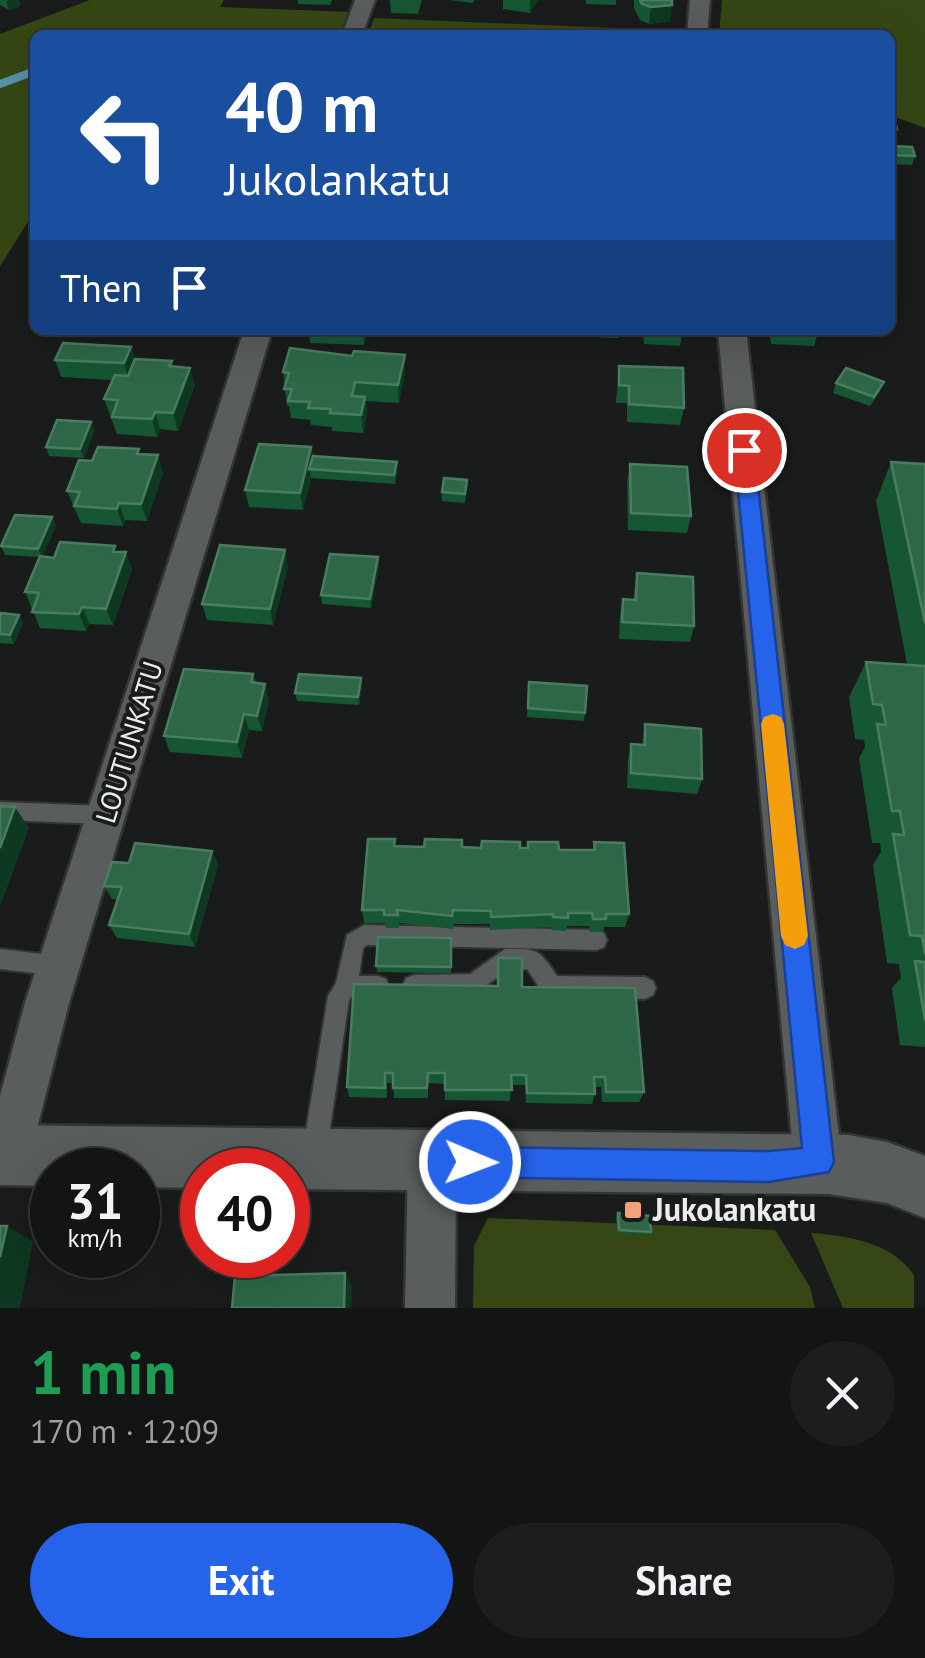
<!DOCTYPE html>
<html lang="en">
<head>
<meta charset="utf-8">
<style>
  :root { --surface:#131514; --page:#1c1e1d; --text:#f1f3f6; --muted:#9d9fa0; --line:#323434; --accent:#2563eb }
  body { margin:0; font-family:"PT Sans",sans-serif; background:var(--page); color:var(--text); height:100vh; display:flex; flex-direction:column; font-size:38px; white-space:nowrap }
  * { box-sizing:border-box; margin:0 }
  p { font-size:32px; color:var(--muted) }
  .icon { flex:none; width:55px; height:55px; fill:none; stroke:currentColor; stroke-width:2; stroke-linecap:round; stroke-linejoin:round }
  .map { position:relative; height:1308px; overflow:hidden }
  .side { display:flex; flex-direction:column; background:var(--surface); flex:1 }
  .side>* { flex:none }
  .guide { position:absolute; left:30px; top:30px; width:865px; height:305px; border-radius:15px; box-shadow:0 10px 40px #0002,0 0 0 2px var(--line); background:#1a4fa0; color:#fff; overflow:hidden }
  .speed { position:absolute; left:30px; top:1148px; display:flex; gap:20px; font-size:50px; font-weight:700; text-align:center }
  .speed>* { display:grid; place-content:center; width:130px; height:130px; border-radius:50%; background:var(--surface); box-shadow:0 10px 40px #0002,0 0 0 2px var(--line); line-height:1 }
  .speed small { font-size:25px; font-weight:400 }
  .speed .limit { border:15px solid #d22; background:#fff; color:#111 }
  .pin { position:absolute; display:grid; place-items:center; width:85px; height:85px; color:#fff; margin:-42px; border:5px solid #fff; border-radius:50%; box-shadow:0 2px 10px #0007 }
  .me { position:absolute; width:110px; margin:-55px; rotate:91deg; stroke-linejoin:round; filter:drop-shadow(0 0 8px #0008) }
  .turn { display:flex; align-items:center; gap:35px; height:210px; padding:0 30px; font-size:45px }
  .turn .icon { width:130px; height:130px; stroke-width:2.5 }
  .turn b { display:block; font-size:70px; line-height:85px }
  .then { display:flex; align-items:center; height:95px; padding:0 30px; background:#0003; gap:20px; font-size:38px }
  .round { display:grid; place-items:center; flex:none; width:105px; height:105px; border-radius:52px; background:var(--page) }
  .head { display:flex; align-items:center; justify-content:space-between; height:170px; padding:0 30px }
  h1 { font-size:60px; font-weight:800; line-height:75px; color:#1e9e55 }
  .button { display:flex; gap:20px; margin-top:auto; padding:20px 30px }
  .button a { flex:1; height:115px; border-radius:60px; background:var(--accent); color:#fff; font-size:40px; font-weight:800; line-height:115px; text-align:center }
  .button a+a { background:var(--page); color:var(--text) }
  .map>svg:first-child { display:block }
  .green { fill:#364715 }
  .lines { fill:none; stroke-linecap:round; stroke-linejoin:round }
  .stream { stroke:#5891a9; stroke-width:8 }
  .service-casing { stroke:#333534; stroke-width:4 }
  .minor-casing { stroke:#333534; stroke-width:5 }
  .tertiary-casing { stroke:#333534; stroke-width:5 }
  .service { fill:#595d5c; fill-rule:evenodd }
  .minor { fill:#595d5c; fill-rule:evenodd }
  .tertiary { fill:#595d5c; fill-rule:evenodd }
  .wall { fill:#165633 }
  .shaded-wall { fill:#0e3821 }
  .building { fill:#2d6747; stroke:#4a7c61; stroke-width:2.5 }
  .route { fill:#2563eb; stroke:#184099; stroke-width:2.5 }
  .slow { fill:#f59e0b }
  .poi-dot { fill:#f0a27a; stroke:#191c1b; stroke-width:4 }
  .labels { text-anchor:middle; stroke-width:8; stroke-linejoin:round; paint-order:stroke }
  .street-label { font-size:28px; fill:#eaedec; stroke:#191c1b }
  .near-poi-label { font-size:32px; font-weight:bold; fill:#eaedec; stroke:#191c1b; text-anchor:start }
</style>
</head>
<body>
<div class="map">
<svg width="925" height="1308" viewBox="0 0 925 1308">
  <rect width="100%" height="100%" fill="#191c1b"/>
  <path class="green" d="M90,0H224L220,7L348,12L340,35H35V211L0,266V34Z
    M722,0H925V128L890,115V35H719Z
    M374,18L684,31V35H368Z
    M488,1218L775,1230L810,1287L815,1308H473L474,1246Z
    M811,1233C849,1236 891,1242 914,1275V1308H843Z"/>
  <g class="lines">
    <path class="stream" d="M0,84L35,71"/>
    <g class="service-casing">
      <path id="service" d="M0,802L106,806L113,809L116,815L113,821L106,824L0,820Z
        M364,925L597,930L604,933L607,940L604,947L597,950L367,945L363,948L359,976H378L386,979L389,986L386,993L378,996L351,997L349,1000L327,1149L323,1157L315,1161L307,1157L303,1149L328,996L336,983L347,935Z
        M0,949L59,956L66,959L70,966L66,973L59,976L0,969Z
        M505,949C538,949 538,948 557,976L645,977L653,981L656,988L653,995L645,999L551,996L543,993L527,969H509L474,994L414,995L406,992L403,985L406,978L414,975L470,974Z"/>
    </g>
    <g class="minor-casing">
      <path id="minor" d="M355,0H375L362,35H342Z
        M690,0H710L707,35H687Z
        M244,330H272L69,1003L30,1156L24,1173L7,1179L0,1177V1096L25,1003Z
        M718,330H746L842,1162L835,1179L818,1186L801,1179L794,1162Z
        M432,1137L449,1144L456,1161L455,1308H405L408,1161L415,1144Z"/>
    </g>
    <g class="tertiary-casing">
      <path id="tertiary" d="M0,1125L848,1135L887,1142L925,1156V1218L887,1203L829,1194L288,1189V1170H202V1188L138,1187V1170H52V1186L0,1185Z"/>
    </g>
    <use href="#service" class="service"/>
    <use href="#minor" class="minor"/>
    <use href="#tertiary" class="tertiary"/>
  </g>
  <path class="wall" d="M0,0H19L20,6L9,10L0,5Z
    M298,0H332L330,5L298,4Z
    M390,0H422L418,14L391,13Z
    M450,0H475L472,3Z
    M503,0H538L530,13L503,9Z
    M586,0H616V5L586,4Z
    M634,0H672L670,21L649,24L640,20L634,8Z
    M890,105L897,129L892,146L915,156L912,165L890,164Z
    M308,330H368L364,345L310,343Z
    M538,330H573L568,336L538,334Z
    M592,330H683L680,346L644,344L643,332L626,331L618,338L592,337Z
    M769,330H819L814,346L771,344Z
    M131,347L135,359L172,361L173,367L195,385L178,431L160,429L157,437L117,434L104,399L112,380L61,377L55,360Z
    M619,366L684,408L680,425L627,422V403H616Z
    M283,372H405L399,403L366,401L367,414L363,433L332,431V427L311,425L310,420L291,418L289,406H287Z
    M836,383L880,391L870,406L833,393Z
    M91,422L94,431L84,458L49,456L46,447Z
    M311,447L313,456L397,471L395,484L311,478L303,510L249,507L245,490Z
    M141,455L163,473L147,521L125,520L123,526L81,523L67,491L92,461Z
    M891,462L925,464V1047L900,1045L892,988L901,978L899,964L887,963L873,865L881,852L880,843H872L859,758L865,747L864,740L855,739L849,697L866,662L907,664L876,501Z
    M630,464L691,516L687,533L628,530L627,482Z
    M467,480L465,503L442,501V492Z
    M52,517L56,526L42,557L54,558L117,552L132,569L113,625L89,624L86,631L40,628L25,592L39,557L5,555L1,546Z
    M378,557L379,566L371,608L322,604L321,595Z
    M288,567L273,625L207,620L202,604Z
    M637,573L694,626L690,642L619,639L620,616L623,599L633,600Z
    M0,613L23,623L14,644L0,643Z
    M253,674L256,683L269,700L262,731L249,730L242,758L170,752L164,736Z
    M361,678L362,686L359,705L297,701L295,693Z
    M529,682L585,713L584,721L527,717Z
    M645,724L702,779L697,794L627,788L628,760L631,744L642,745Z
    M594,842L629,914L625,927H604L603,932H590L589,926H567L566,931L551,930V927L490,930V924H453V929L399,923V928H386L385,923H364L362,910L396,846L593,850Z
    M212,851L218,865L195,947L117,938L109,925L118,900L112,899L104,886L129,863Z
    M451,938V973L377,972L376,966Z
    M522,987L644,1092L639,1102H602L601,1087H595V1094L592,1104L526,1103L525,1085H511L510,1101L445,1100V1084L428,1083V1098H394L393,1083H387V1098L349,1097L347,1087Z
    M618,1213L651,1232L648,1235L617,1233L616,1217Z"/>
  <path class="shaded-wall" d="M10,0H19L20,6L9,10L6,1Z
    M530,0H538L530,13Z
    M672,5L670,21L649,24L651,7Z
    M363,330H368L364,345Z
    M619,330H626L618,338Z
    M131,347L136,364L129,381L124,363Z
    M405,355V372L399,403L398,385Z
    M190,368L195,385L178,431L173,413Z
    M365,397L367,414L363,433L361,415Z
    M155,412L160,429L157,437L152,419Z
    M91,422L94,431L84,458L80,449Z
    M311,447L314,465L309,469L311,478L303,510L300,493Z
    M158,455L163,473L147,521L141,504Z
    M119,503L125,520L123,526L117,509Z
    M52,517L56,526L42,557L38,549Z
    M285,550L288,567L273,625L270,609Z
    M126,552L132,569L113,625L106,609Z
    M378,557L379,566L371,608L370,599Z
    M82,607L89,624L86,631L79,614Z
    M19,615L23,623L14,644L10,635Z
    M361,678L362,686L359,705L358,697Z
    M265,684L269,700L262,731L257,716Z
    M244,714L249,730L242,758L237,742Z
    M15,807L29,828L0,907V848Z
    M212,851L218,865L195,947L189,934Z
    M7,1226L33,1242L20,1308H0V1257Z
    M345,1273L352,1286L351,1308H344Z"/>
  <path class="building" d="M640,0H672V5L651,7L642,4Z
    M890,105L897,129L890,128Z
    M890,146L912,147L915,156L890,155Z
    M63,343L131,347L124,363L55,360Z
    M290,348L352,356L354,351L405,355L398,385L355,382L352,396L365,397L361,415L330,413L331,409L308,408L310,402L288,401L292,389H284L289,373L283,372Z
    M135,359L172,361L169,366L190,368L173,413L155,412L152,419L112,417L118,400L104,399L115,375L128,376Z
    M619,366L683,368L684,408L629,404V386L619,385Z
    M846,368L884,382L874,397L836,383Z
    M57,420L91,422L80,449L46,447Z
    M259,444L311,447L300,493L245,490Z
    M98,447L139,449L137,454L158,455L141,504L119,503L117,509L74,506L80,492L67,491L79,460L92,461Z
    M313,456L397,462L394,475L309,469Z
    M891,462L925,464V623Z
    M630,464L687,467L691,516L631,513Z
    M444,478L467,480L465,494L442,492Z
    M15,515L52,517L38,549L1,546Z
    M60,542L115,546L113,552H126L106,609L82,607L79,614L32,612L39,593L25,592L40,556L54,558Z
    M220,545L285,550L270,609L202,604Z
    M330,554L378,557L370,599L321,595Z
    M637,573L693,577L694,626L622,622L623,599L636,600Z
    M0,613L19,615L10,635L0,634Z
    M866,662L925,666V954L922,936L910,935L893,834L904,835L900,811H892L877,724L886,725L882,705L873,704Z
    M184,669L253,674L251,682L265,684L257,716L244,714L237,742L164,736Z
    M299,674L361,678L358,697L295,693Z
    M529,682L587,686L585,713L528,708Z
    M645,724L701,729L702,779L631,773V744L645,745Z
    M0,806L15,807L0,848Z
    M368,839H395L394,846L424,847L425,839L462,840V847L481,848L482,841L520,842V848H528V842H558L559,850H595L594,842L624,843L629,914H606V919H593L592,913H568V918L553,917V914L491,917V911L453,910L452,916L397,910L398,915H384V910H362Z
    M135,843L212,851L189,934L109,925L122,887L104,886L112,862L129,863Z
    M378,937L451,938V967L376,966Z
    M498,958H522V987L635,988L644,1092H606L605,1077H594L595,1094L527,1093L526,1075H511L512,1090H445V1073H428L427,1088H393V1073H385V1088L347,1087L354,984L498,986Z
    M915,961L925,962V1020Z
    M618,1213L650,1216L651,1232L619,1230Z
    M0,1226H7L0,1257Z
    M345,1273L344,1308H232L235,1276Z"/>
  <path class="route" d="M744,443L754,450L834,1162L829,1172L769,1182L470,1177L459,1173L454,1162L459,1151L470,1147L769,1151L802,1148L734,450Z"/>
  <path class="slow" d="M773,714L781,717L784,724L808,936L804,945L795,949L785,945L781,936L761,724L764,717Z"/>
  <rect class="poi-dot" x="623" y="1200" width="20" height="20" rx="5"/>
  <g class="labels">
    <g class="street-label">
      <text transform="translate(129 742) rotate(-73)" y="10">LOUTUNKATU</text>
    </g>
    <g class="near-poi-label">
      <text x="653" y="1221">Jukolankatu</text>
    </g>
  </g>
</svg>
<div class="speed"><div>31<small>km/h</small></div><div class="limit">40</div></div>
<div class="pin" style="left:744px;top:450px;background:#d93025"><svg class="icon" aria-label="arrive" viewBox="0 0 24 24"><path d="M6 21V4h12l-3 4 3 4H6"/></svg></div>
<svg class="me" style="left:470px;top:1162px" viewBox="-20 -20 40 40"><circle r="17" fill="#2563eb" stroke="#fff" stroke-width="3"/><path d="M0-11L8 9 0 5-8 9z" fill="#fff"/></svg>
<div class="guide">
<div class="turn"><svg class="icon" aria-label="left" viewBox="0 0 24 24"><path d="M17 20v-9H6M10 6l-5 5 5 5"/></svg><div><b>40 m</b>Jukolankatu</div></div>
<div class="then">Then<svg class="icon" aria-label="arrive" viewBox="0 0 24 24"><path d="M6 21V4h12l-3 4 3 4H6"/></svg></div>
</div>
</div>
<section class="side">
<div class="head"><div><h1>1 min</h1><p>170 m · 12:09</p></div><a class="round"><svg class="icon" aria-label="close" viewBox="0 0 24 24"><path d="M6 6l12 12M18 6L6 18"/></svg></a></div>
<div class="button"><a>Exit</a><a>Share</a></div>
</section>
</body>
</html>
